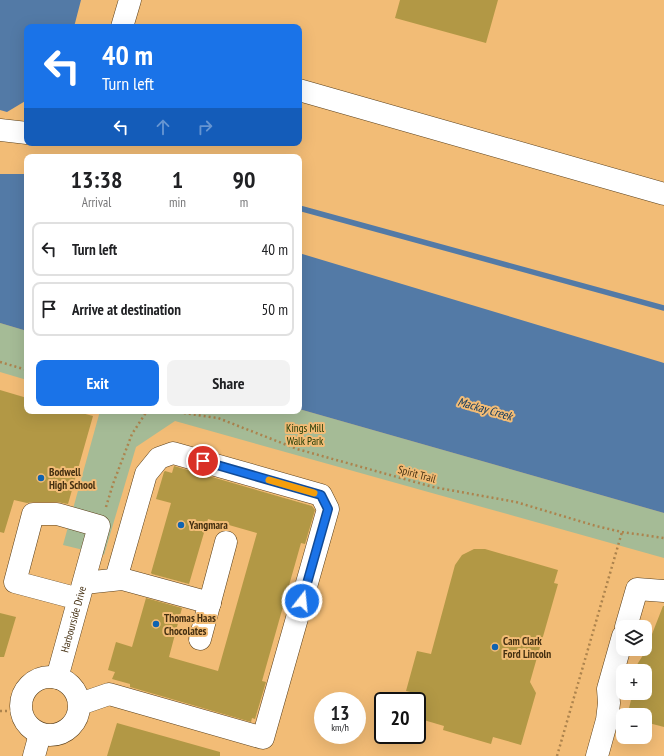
<!DOCTYPE html>
<html lang="en">
<head>
<meta charset="utf-8">
<style>
  :root { --surface:#fff; --page:#f2f2f2; --text:#202124; --muted:#757577; --line:#e0e0e0; --accent:#1a73e8 }
  body { margin:0; font-family:"PT Sans Narrow",sans-serif; background:var(--page); color:var(--text); height:100vh; display:flex; flex-direction:column; font-size:15px; white-space:nowrap }
  * { box-sizing:border-box; margin:0 }
  p { font-size:13px; color:var(--muted) }
  .icon { flex:none; width:22px; height:22px; fill:none; stroke:currentColor; stroke-width:2; stroke-linecap:round; stroke-linejoin:round }
  .map { position:relative; flex:1; overflow:hidden }
  .details { position:absolute; left:24px; top:154px; width:278px; height:260px; display:flex; flex-direction:column; background:var(--surface); border-radius:8px; box-shadow:0 4px 16px #0002 }
  .details>* { flex:none }
  .guide { position:absolute; left:24px; top:24px; width:278px; height:122px; border-radius:8px; box-shadow:0 4px 16px #0002; background:#1a73e8; color:#fff; overflow:hidden }
  .fabs { position:absolute; left:616px; top:620px; display:grid; gap:8px }
  .fabs a { display:grid; place-items:center; width:36px; height:36px; border-radius:8px; background:var(--surface); box-shadow:0 4px 16px #0002; font-size:20px }
  .speed { position:absolute; left:314px; top:692px; display:flex; gap:8px; font-size:20px; font-weight:700; text-align:center }
  .speed>* { display:grid; place-content:center; width:52px; height:52px; border-radius:50%; background:var(--surface); box-shadow:0 4px 16px #0002; line-height:1 }
  .speed small { font-size:10px; font-weight:400 }
  .speed .limit { border:2px solid #111; border-radius:6px; background:#fff; color:#111 }
  .pin { position:absolute; display:grid; place-items:center; width:34px; height:34px; color:#fff; margin:-17px; border:2px solid #fff; border-radius:50%; box-shadow:0 1px 4px #0007 }
  .me { position:absolute; width:44px; margin:-22px; rotate:16deg; stroke-linejoin:round; filter:drop-shadow(0 0 3px #0008) }
  .turn { display:flex; align-items:center; gap:14px; height:84px; padding:0 12px; font-size:18px }
  .turn .icon { width:52px; height:52px; stroke-width:2.5 }
  .turn b { display:block; font-size:28px; line-height:34px }
  .lanes { display:flex; align-items:center; height:38px; padding:0 12px; background:#0003; justify-content:center; gap:20px; direction:ltr }
  .lanes .off { opacity:.35 }
  .eta { display:flex; justify-content:space-evenly; align-items:center; height:68px; text-align:center }
  .eta b { font-size:24px; font-weight:600; line-height:28px }
  .button { display:flex; gap:8px; margin-top:auto; padding:8px 12px }
  .button a { flex:1; height:46px; border-radius:8px; background:var(--accent); color:#fff; font-size:16px; font-weight:600; line-height:46px; text-align:center }
  .button a+a { background:var(--page); color:var(--text) }
  ul { padding:0; list-style:none }
  li { display:flex; align-items:center; gap:12px; height:54px; margin:0 8px 6px; padding:0 4px; border:2px solid var(--line); border-radius:8px }
  li div { flex:1 }
  li b { display:block; font-size:15px }
  li em { font-style:normal }
  .map>svg:first-child { display:block }
  .green { fill:#a5bb96 }
  .water { fill:#537aa6 }
  .lines { fill:none; stroke-linecap:round; stroke-linejoin:round }
  .stream { stroke:#537aa6; stroke-width:5.5 }
  .building { fill:#b29845 }
  .minor-casing { stroke:#5a3f1a; stroke-width:23 }
  .path { stroke:#ac834d; stroke-width:2.5; stroke-dasharray:2 3; stroke-linecap:butt }
  .minor { stroke:#fff; stroke-width:22 }
  .route-casing { stroke:#114b97; stroke-width:10 }
  .route { stroke:#1a73e8; stroke-width:7 }
  .slow { stroke:#f59e0b; stroke-width:7 }
  .poi-dot { fill:#0f63b1; stroke:#f2bc76; stroke-width:1.5 }
  .labels { text-anchor:middle; stroke-width:4; stroke-linejoin:round; paint-order:stroke }
  .park-label { font-size:11px; fill:#1d3800; stroke:#f2bc76 }
  .poi-label { font-size:11px; font-weight:bold; fill:#442f11; stroke:#f2bc76; text-anchor:start }
  .street-label { font-size:11px; fill:#442f11; stroke:#f2bc76 }
  .water-label { font-size:12px; font-style:italic; fill:#07335e; stroke:#f2bc76 }
</style>
</head>
<body>
<div class="map">
<svg width="664" height="756" viewBox="0 0 664 756">
  <rect width="100%" height="100%" fill="#f2bc76"/>
  <path class="green" d="M0,323L27,331V380L0,372Z
    M299,409L664,513V558L175,421L136,447L104,555L63,545L100,411H299Z"/>
  <path class="water" d="M0,0H81L74,27H27V100L7,112L0,110Z
    M0,174H27V331L0,323Z
    M299,253L664,363V513L299,409Z"/>
  <g class="lines">
    <path class="stream" d="M299,208L664,308"/>
  </g>
  <path class="building" d="M400,0H498L486,43L395,18Z
    M0,390L27,398V411H74L93,416L68,504L57,502H33L27,503L14,500L4,533L0,532Z
    M174,466L312,506L315,510L305,544L301,543L262,681L266,682L255,719L252,718L251,722L130,687V684L112,679L115,672L108,670L116,642L132,647L146,598L182,608L169,657L218,671L257,533L208,519L189,584L152,574L151,573L171,503L156,499L164,472L165,471L172,473Z
    M474,549H485L558,570L554,583L558,584L530,682L536,693L521,745L493,737L491,744L443,730L444,726L417,718V701H413L415,693L406,691L417,651L431,654L455,565L462,555Z
    M663,606H664V727L645,722V715H638L628,712L631,700L626,693H645V671H633L645,652Z
    M0,613L16,617L4,657H0Z
    M117,723L220,752V756H107Z"/>
  <g class="lines">
    <g class="minor-casing">
      <g id="minor">
        <path d="M122,27L130,0"/>
        <path d="M299,90L664,194"/>
        <path d="M0,130L27,133"/>
        <path d="M84,583L122,579L210,603"/>
        <path d="M626,627L637,589L664,591"/>
        <path d="M200,639L226,542"/>
        <circle cx="50" cy="706" r="29"/>
        <path id="s1" d="M57,678L99,526L57,514H33L15,582L79,599"/>
        <path d="M80,704L109,694L263,738L328,509L321,495L173,453L159,458L146,474L116,579"/>
        <path d="M34,756L40,734"/>
        <path d="M597,756L607,720L609,703L608,689L623,636"/>
      </g>
    </g>
    <path class="path" d="M0,362L27,370
      M169,411L218,418L297,449L433,487L516,502L596,526L622,532L664,538
      M106,507L113,484L132,434L147,411
      M0,711H22
      M557,756L622,532"/>
    <use href="#minor" class="minor"/>
  </g>
  <g class="lines">
    <g class="route-casing">
      <path id="route" d="M203,461L321,495L328,509L302,601"/>
    </g>
    <use href="#route" class="route"/>
    <path class="slow" d="M269,480L314,493"/>
  </g>
  <g class="poi-dot">
    <circle cx="41" cy="478" r="4"/>
    <circle cx="181" cy="525" r="4"/>
    <circle cx="156" cy="624" r="4"/>
    <circle cx="495" cy="647" r="4"/>
  </g>
  <g class="labels">
    <g class="park-label">
      <text x="305" y="432">Kings Mill<tspan x="305" dy="13">Walk Park</tspan></text>
    </g>
    <g class="poi-label">
      <text x="49" y="476">Bodwell<tspan x="49" dy="13">High School</tspan></text>
      <text x="189" y="529">Yangmara</text>
      <text x="164" y="622">Thomas Haas<tspan x="164" dy="13">Chocolates</tspan></text>
      <text x="503" y="645">Cam Clark<tspan x="503" dy="13">Ford Lincoln</tspan></text>
    </g>
    <g class="street-label">
      <text transform="translate(417 474) rotate(15)" y="4">Spirit Trail</text>
      <text dy="4" stroke="none"><textPath href="#s1" startOffset="61">Harbourside Drive</textPath></text>
    </g>
    <g class="water-label">
      <text transform="translate(485 409) rotate(16)" y="4">Mackay Creek</text>
    </g>
  </g>
</svg>
<div class="fabs">
<a><svg class="icon" aria-label="layers" viewBox="0 0 24 24"><path d="M12 4l9 5-9 5-9-5zM3 14l9 5 9-5"/></svg></a>
<a>+</a>
<a>−</a>
</div>
<div class="speed"><div>13<small>km/h</small></div><div class="limit">20</div></div>
<div class="pin" style="left:203px;top:461px;background:#d93025"><svg class="icon" aria-label="arrive" viewBox="0 0 24 24"><path d="M6 21V4h12l-3 4 3 4H6"/></svg></div>
<svg class="me" style="left:302px;top:601px" viewBox="-20 -20 40 40"><circle r="17" fill="#1a73e8" stroke="#fff" stroke-width="3"/><path d="M0-11L8 9 0 5-8 9z" fill="#fff"/></svg>
<div class="guide">
<div class="turn"><svg class="icon" aria-label="left" viewBox="0 0 24 24"><path d="M17 20v-9H6M10 6l-5 5 5 5"/></svg><div><b>40 m</b>Turn left</div></div>
<div class="lanes"><svg class="icon" aria-label="left" viewBox="0 0 24 24"><path d="M17 20v-9H6M10 6l-5 5 5 5"/></svg><svg class="icon off" aria-label="ahead" viewBox="0 0 24 24"><path d="M12 20V5M6 11l6-6 6 6"/></svg><svg class="icon off" aria-label="right" viewBox="0 0 24 24"><path d="M7 20v-9h11M14 6l5 5-5 5"/></svg></div>
</div>
<section class="details">
<div class="eta">
<div><b>13:38</b><p>Arrival</p></div>
<div><b>1</b><p>min</p></div>
<div><b>90</b><p>m</p></div>
</div>
<ul>
<li><svg class="icon" aria-label="left" viewBox="0 0 24 24"><path d="M17 20v-9H6M10 6l-5 5 5 5"/></svg><div><b>Turn left</b></div><em>40 m</em></li>
<li><svg class="icon" aria-label="arrive" viewBox="0 0 24 24"><path d="M6 21V4h12l-3 4 3 4H6"/></svg><div><b>Arrive at destination</b></div><em>50 m</em></li>
</ul>
<div class="button"><a>Exit</a><a>Share</a></div>
</section>
</div>
</body>
</html>
